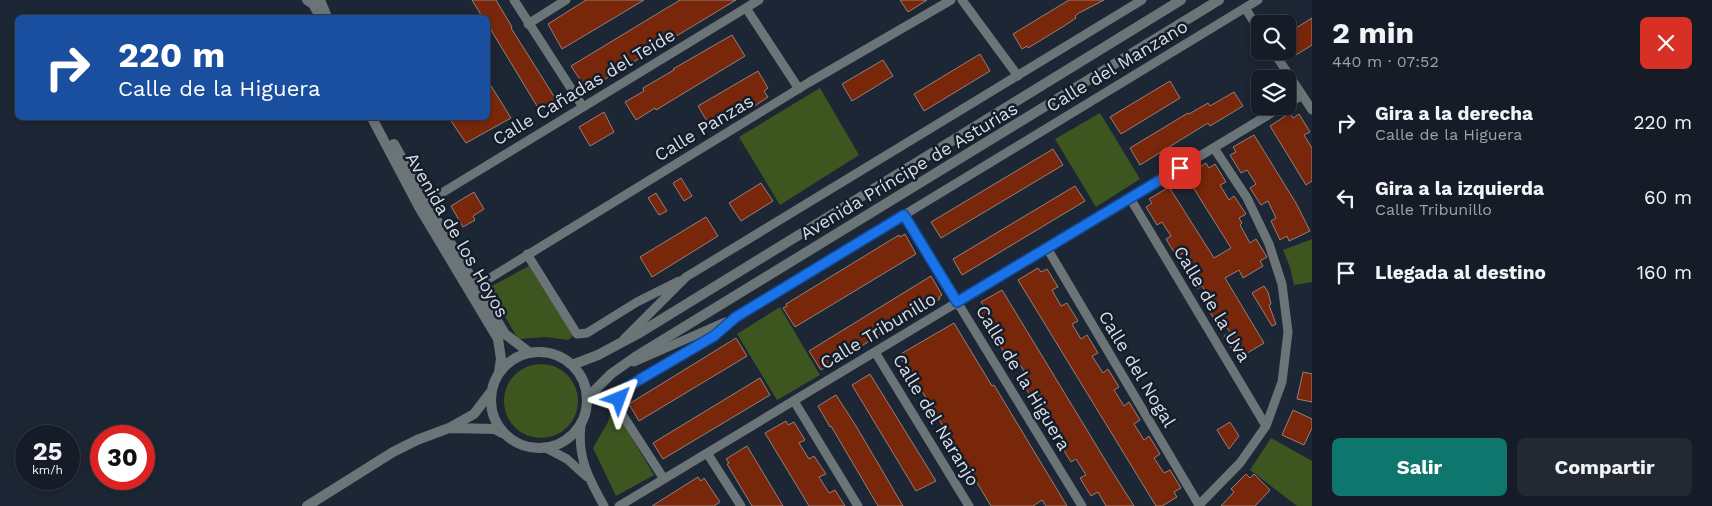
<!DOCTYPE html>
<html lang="es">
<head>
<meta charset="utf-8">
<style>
  :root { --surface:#161c27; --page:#232933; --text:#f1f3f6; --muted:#9ea1a7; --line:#353a44; --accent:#0f766e }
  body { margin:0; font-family:"Work Sans",sans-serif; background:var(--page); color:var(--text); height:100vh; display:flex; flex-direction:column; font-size:19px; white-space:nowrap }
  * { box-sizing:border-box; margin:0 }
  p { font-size:16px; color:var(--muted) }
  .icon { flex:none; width:28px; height:28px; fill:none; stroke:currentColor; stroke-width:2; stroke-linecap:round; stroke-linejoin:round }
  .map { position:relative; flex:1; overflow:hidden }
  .panel { display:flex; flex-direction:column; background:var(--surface); width:400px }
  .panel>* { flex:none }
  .banner { position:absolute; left:15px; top:15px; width:475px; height:105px; border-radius:8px; box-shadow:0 2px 8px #0003,0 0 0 1px var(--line); background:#1a4fa0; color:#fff; overflow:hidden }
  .fabs { position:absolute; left:1251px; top:15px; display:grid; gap:10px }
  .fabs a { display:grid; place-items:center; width:45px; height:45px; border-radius:8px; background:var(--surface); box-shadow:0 2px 8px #0003,0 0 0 1px var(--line); font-size:25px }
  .speed { position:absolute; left:15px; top:425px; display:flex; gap:10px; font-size:25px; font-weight:700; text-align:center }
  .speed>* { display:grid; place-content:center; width:65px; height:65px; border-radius:50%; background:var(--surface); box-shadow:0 2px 8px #0003,0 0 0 1px var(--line); line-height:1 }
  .speed small { font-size:12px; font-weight:400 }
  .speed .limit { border:8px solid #d22; background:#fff; color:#111 }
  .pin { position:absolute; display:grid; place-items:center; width:42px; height:42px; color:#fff; margin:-21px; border-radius:10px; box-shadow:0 2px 8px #0006 }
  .me { position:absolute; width:55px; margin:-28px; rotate:44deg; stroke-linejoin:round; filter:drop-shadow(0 0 4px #0008) }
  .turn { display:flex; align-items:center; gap:18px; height:105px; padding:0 20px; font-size:22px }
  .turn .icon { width:65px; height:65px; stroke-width:2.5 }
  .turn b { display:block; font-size:35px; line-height:42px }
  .round { display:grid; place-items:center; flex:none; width:52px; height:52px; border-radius:8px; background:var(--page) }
  .overview { display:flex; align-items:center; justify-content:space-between; height:85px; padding:0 20px }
  h1 { font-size:30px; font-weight:700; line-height:38px }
  .primary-button { display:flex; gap:10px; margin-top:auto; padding:10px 20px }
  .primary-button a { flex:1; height:58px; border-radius:8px; background:var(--accent); color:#fff; font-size:20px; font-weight:700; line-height:58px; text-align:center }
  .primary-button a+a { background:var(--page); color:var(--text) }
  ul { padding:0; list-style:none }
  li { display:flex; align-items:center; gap:15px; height:75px; padding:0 20px }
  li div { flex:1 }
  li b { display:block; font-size:19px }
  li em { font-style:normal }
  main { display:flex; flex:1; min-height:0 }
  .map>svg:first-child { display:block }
  .green { fill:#3d5620 }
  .building { fill:#78270b; stroke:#958079 }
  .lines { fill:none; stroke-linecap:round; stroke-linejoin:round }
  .minor { stroke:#6b7577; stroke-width:9 }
  .tertiary { stroke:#6b7577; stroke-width:10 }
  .route-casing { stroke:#114b97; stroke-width:12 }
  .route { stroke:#1a73e8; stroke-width:9 }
  .labels { text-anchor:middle; stroke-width:5; stroke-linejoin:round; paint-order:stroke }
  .street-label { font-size:18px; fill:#d8dfe8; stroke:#141d29 }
</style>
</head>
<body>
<main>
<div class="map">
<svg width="1312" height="506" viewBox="0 0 1312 506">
  <rect width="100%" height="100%" fill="#1d2634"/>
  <path class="green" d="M820,88L859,155L780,205L739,137Z
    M1100,113L1140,179L1096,207L1055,139Z
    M1312,239V282L1294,285L1290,267L1283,250Z
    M529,266L573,336L568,340L546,337L518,339L491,292L490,287Z
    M780,307L820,375L777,400L737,334Z
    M504 401a37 37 0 1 1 74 0a37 37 0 1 1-74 0Z
    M613,406L654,475L616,496L593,448L608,422Z
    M1271,438L1312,461V506H1297L1250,470Z"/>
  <path class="building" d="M472,0H496L512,27L511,28L557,101L540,111L488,25V18H483Z
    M586,0H644L562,49L548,24Z
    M680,0H736L587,90L571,66Z
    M900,0H927L908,12Z
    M1069,0H1104L1079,13L1075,16L1076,18L1064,26L1028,48L1027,46L1022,49L1013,34Z
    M1312,18V45L1296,55L1288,40V33Z
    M732,35L745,56L656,110L655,108L636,120L625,102L644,91L643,88L674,70L673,69Z
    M980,54L990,71L924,111L914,94Z
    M883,60L893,76L852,101L842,84Z
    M758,71L768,88L764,91L768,97L753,107L748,100L744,103L743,101L728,112L732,118L717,127L712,121L708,123L698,106Z
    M488,81L511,118L466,143L449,118H488Z
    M1170,81L1180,98L1121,134L1110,117Z
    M1234,92L1243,106L1210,126L1208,123L1140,165L1130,148L1188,113L1189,114L1208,103L1210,106Z
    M604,112L614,132L590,146L579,127Z
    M1290,113L1293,118L1299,114L1310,132L1304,135L1312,148V181L1306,185L1270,126Z
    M1254,135L1296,203L1310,231L1289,241L1287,236L1280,240L1271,221L1276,218L1268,201L1261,205L1250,188L1256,184L1247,170L1241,173L1230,155L1236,152L1233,147Z
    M1053,149L1063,165L941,238L931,222Z
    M1206,163L1209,168L1215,164L1226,182L1220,185L1229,200L1234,196L1246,214L1239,218L1242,223L1240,225L1250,243L1256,239L1267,257L1260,261L1263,266L1243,278L1239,270L1225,278L1264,343L1244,355L1242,350L1235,354L1224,336L1230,332L1221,319L1216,322L1205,304L1211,300L1202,286L1197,289L1186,271L1191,268L1183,253L1177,257L1166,239L1171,236L1162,222L1157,225L1146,207L1152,203L1149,199L1169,187L1214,258L1231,248L1186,176Z
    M681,178L692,196L684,201L673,183Z
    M761,183L773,201L741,221L729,203Z
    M1075,186L1085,201L962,275L953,259Z
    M474,192L484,209L473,216L475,220L463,227L451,206Z
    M656,193L667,211L659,215L648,198Z
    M706,217L718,236L652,277L640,257Z
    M905,234L916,254L795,327L783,308L787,306L786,304L899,235L900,237Z
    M1038,268L1041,272L1047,269L1058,287L1052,290L1061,306L1067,303L1078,321L1072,324L1081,339L1087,335L1098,353L1092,356L1103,373L1108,369L1119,387L1114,390L1124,406L1129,402L1140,420L1134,424L1144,440L1149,436L1160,454L1154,458L1164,473L1170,470L1181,488L1174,492L1177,497L1162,506H1156L1018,280Z
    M931,276L942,295L939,297L940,299L891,330L890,328L874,338L826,369L825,367L821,370L809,351Z
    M1264,286L1268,292L1271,304L1269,305L1276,324L1272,326L1252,293Z
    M1002,290L1110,468L1134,506H1106L1098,492L1091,496L1080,478L1086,475L1076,459L1071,462L1060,444L1066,441L1056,425L1051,428L1040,410L1046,407L1036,391L1030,395L1019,377L1025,373L1016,358L1010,362L999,344L1004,340L995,324L989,328L978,310L984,306L981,302Z
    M954,323L992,386L994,385L1067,506H1046L1042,500L1033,506H991L914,378H912L899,355Z
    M736,338L747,356L639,421L629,404Z
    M1303,372L1312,374V402L1297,399Z
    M870,374L936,481L916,491L852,385Z
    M760,378L770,395L663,459L653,443Z
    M836,395L856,426L903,506H878L831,426L830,427L818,406Z
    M1293,410L1312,419V428L1304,445L1282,435Z
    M786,421L788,425L794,422L805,440L799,443L809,459L814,456L826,474L819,477L829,493L835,490L845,506H809L765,433Z
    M1230,422L1239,436L1229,449L1217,430Z
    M747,446L783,506H752L727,464L729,463L726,459Z
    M1246,474L1250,478L1254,474L1270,490L1255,506H1221L1234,492L1231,489Z
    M698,477L701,481L704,478L720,502L714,506H652Z"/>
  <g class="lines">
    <path class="minor" d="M514,0L583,107
      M962,0L1018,76
      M746,8L799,89
      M1245,8L1260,31
      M528,24L566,0
      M1273,51L1312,110
      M1288,104L1302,95
      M1130,198L1266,426
      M422,205L759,0
      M904,215L1082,506
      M1047,248L1199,505
      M527,254L577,334L587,333L637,302L679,281
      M472,289L808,83L951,0
      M624,339L686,277L1142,0
      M875,352L969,506
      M634,362L725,322
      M794,401L858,506
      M581,426C577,457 589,479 604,506
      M546,448L567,459L587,477
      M707,453L741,506
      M664,479L618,408L622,390L714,336L736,317L1258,0
      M619,506L1283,106
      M1198,506L1240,463L1266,426L1282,382L1288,332L1282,284L1269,244L1247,198L1214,148"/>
    <path class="tertiary" d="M307,0L313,4L321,18
      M320,0L327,17
      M372,118L419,207L498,339L501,359L499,372
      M394,144L426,202L505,334L530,353
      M491 400a48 48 0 1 1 96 0a48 48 0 1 1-96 0Z
      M572,365L598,355L641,332L1181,0
      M587,398L611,374L635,357L1219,0
      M450,428L495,429L502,433
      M307,506L393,452L417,440L449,428L474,414L490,393"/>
  </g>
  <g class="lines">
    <g class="route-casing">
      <path id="route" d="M619,399L622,390L714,336L736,317L904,215L957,302L1180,168"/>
    </g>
    <use href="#route" class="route"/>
  </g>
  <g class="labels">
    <g class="street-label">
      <text transform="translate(1117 66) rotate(-31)" y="6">Calle del Manzano</text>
      <text transform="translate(584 87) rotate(-31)" y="6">Calle Cañadas del Teide</text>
      <text transform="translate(704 128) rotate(-31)" y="6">Calle Panzas</text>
      <text transform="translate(909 171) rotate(-31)" y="6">Avenida Príncipe de Asturias</text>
      <text transform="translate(457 235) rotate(60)" y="6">Avenida de los Hoyos</text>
      <text transform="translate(1212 304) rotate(59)" y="6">Calle de la Uva</text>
      <text transform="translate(878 331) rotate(-31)" y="6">Calle Tribunillo</text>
      <text transform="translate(1137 369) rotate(59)" y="6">Calle del Nogal</text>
      <text transform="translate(1023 378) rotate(59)" y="6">Calle de la Higuera</text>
      <text transform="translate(936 420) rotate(59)" y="6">Calle del Naranjo</text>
    </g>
  </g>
</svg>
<div class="fabs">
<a><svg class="icon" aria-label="search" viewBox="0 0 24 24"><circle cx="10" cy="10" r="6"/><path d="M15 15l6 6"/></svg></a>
<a><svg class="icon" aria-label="layers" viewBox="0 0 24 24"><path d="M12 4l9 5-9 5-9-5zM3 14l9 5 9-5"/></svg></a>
</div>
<div class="speed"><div>25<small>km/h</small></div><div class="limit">30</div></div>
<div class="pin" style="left:1180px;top:168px;background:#d93025"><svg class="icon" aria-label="arrive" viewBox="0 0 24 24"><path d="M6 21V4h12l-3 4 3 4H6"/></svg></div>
<svg class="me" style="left:619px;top:399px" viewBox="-20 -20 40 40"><path d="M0-17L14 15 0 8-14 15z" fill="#1a73e8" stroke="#fff" stroke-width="4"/></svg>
<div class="banner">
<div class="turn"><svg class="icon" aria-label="right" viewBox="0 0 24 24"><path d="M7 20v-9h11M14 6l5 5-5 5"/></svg><div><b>220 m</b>Calle de la Higuera</div></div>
</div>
</div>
<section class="panel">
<div class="overview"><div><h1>2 min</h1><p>440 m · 07:52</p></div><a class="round" style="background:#d93025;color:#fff"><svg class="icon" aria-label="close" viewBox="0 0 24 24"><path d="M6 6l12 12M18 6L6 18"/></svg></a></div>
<ul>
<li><svg class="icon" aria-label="right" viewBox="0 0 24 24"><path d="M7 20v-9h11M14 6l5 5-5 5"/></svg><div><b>Gira a la derecha</b><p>Calle de la Higuera</p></div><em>220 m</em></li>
<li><svg class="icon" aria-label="left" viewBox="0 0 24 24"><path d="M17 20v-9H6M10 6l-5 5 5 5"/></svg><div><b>Gira a la izquierda</b><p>Calle Tribunillo</p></div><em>60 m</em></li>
<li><svg class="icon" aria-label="arrive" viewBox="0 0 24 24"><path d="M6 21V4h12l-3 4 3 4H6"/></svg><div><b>Llegada al destino</b></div><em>160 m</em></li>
</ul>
<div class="primary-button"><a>Salir</a><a>Compartir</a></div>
</section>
</main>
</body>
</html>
